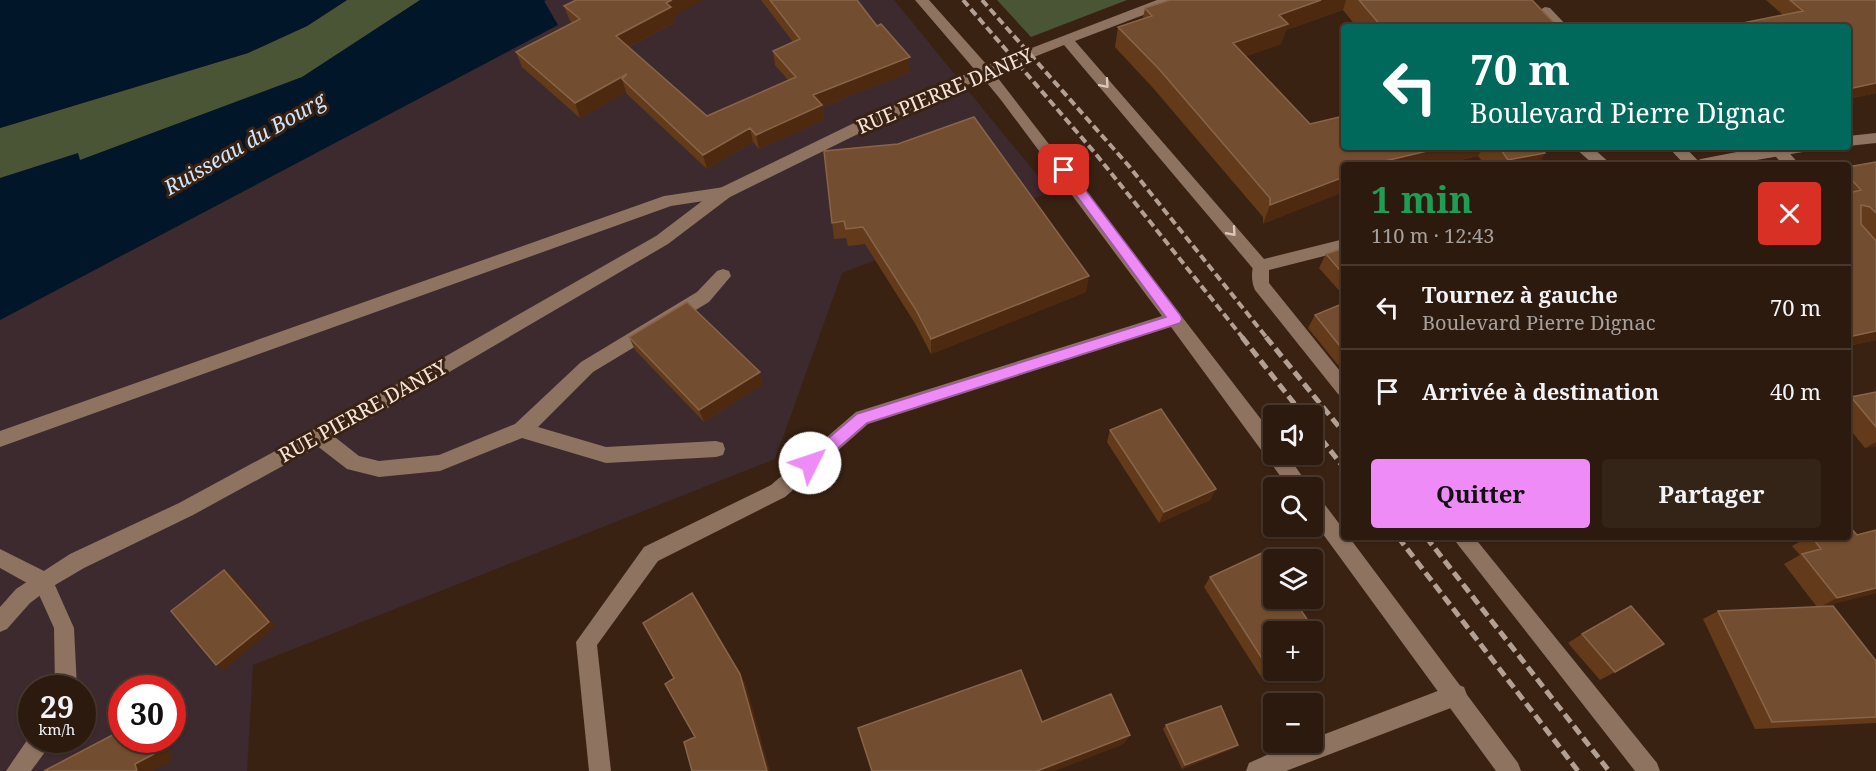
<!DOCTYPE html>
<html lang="fr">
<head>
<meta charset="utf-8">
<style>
  :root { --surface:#2c1a0e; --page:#342317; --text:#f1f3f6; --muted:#a6a19e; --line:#48382e; --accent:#ef8bf7 }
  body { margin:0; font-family:"Noto Serif",serif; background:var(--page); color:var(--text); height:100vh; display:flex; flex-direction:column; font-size:22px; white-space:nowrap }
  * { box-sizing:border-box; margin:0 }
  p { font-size:20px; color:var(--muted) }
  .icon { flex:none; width:33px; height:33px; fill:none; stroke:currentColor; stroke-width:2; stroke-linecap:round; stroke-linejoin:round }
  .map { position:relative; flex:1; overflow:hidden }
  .panel { position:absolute; left:1341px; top:162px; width:510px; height:378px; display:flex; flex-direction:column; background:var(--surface); border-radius:6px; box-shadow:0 2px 4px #0004,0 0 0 2px var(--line) }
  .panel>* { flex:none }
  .guide { position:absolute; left:1341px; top:24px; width:510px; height:126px; border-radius:6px; box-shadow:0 2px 4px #0004,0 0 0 2px var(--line); background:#00695c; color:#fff; overflow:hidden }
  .controls { position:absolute; left:1263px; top:405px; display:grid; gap:12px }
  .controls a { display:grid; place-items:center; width:60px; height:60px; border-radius:6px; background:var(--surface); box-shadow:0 2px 4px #0004,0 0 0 2px var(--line); font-size:30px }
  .speed { position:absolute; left:18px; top:675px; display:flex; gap:12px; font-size:30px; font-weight:700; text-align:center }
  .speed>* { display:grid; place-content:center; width:78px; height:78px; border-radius:50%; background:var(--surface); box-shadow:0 2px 4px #0004,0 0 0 2px var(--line); line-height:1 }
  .speed small { font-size:15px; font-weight:400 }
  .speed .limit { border:9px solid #d22; background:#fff; color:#111 }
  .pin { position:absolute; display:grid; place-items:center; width:51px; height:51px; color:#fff; margin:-26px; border-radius:12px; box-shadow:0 3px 9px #0006 }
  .me { position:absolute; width:66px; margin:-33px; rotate:49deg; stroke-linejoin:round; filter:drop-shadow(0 0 4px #0008) }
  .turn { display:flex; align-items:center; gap:21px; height:126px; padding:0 30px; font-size:27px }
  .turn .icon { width:78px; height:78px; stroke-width:2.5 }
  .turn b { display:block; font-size:42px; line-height:51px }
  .round { display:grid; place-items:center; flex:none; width:63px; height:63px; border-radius:6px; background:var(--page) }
  .overview { display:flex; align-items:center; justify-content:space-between; height:102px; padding:0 30px }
  h1 { font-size:36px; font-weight:700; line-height:45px; color:#1e9e55 }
  .button { display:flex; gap:12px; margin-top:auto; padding:12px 30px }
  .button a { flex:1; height:69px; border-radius:6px; background:var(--accent); color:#111; font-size:24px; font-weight:700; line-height:69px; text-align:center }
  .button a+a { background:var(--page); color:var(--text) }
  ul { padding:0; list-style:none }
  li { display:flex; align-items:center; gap:18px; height:84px; padding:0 30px; border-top:2px solid var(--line) }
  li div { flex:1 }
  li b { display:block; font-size:22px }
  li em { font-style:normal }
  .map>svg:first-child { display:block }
  .industrial { fill:#3d2a2f; fill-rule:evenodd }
  .green { fill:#495534 }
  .water { fill:#011628 }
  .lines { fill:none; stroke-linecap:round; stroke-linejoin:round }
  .service { fill:#8f7361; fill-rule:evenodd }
  .minor { fill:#8f7361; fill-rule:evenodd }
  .rail-far1 { stroke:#b3a094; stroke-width:4; stroke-dasharray:8 4; stroke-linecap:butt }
  .rail { stroke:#b3a094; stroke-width:5; stroke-dasharray:10 5; stroke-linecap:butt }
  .wall { fill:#643b1a }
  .shaded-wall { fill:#4d290f }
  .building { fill:#734d2f; stroke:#88654a; stroke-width:1.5 }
  .oneway { stroke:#dbc8bc }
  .route { fill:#ef8bf7; stroke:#9b5aa1; stroke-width:1.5 }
  .labels { text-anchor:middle; stroke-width:6; stroke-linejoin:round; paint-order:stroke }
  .street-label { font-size:20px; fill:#f4e4da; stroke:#3a2213 }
  .water-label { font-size:21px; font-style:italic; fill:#cce7ff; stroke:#3a2213 }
</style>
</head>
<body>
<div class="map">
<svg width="1876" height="771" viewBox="0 0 1876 771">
  <rect width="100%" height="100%" fill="#3a2213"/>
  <path class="industrial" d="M546,0H894L1051,192L842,273L775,459L253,665L247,771H0V320L557,25L544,1ZM32,688H82V740H32ZM122,688H172V740H122Z"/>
  <path class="green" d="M347,0H461L0,239V128L248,53L307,26Z
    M997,0H1127L1031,37Z"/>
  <path class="water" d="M0,0H347L307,26L248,53L0,128Z
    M420,0H546L544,1L558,25L0,320V178L78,153L80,160L302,77Z"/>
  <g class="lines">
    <path class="service" d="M1545,7L1550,8L1568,27H1553L1538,11Z
      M1574,147H1592L1612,165H1594Z
      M1668,147H1685L1702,165H1685Z
      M1772,147H1784L1800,165H1783L1770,150Z
      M724,187L730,189L732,193L730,197L671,206L0,447V431L664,196Z
      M1261,260L1267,261L1269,266V283L1344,376V397L1338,394L1255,290C1251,282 1251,269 1255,261Z
      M723,269L729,271L731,276L709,302L593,372L538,427L606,447L716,441L723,443L725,449L723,455L716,457L606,463L522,438L440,471L379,477L347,469L312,442L310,436L312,430L319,428L326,430L359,456L379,461L439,455L515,424L581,362L697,292L717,271Z
      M1452,537H1474L1657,763L1660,771H1635Z
      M0,549L50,574L74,628L77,688H55L54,628L36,588L0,568Z
      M1456,684L1464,687L1467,695L1464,703L1456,706L1286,771H1246L1249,763C1268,755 1292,742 1312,742V739Z
      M32,733V740H51L48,748L31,771H6Z"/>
    <path class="minor" d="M915,0H929L987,65L1157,0H1177L1175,3L1075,41L1264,259L1344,239V251L1261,272L1255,271L1064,45L994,73L1274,436V454H1287L1310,488H1289L1171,327L868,424L785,497L658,561L597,645L611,771H589L576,642L644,547L771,485L856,412L1162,316L1001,100L983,78L862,132L730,197L668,244L374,416L193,515L84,568L50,588L30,603L7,629L0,632V607L16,589L70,554L179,503L362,404L656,236L718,189L852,124L975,70Z
      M1876,133V143L1848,146V136Z
      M1811,147L1808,151L1803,152L1727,165H1693L1696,161L1701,159L1762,147Z
      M1312,494L1319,497L1344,530V537H1349L1518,763L1521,771H1496L1312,519Z"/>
    <path class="rail-far1" d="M963,0L1095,153L1243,338
      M982,0L1128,165L1267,338"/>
    <path class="rail" d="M1242,337L1304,416
      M1266,337L1344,433
      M1312,427L1344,468
      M1398,537L1578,771
      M1426,537L1609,771"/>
  </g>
  <path class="wall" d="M761,0H857L877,26L910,57V72L822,107L824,120L759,149L753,142L707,169L627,94L626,92L580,118L522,67L516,52L573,23L570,21L564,6L674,16L675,22L629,47L707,116L789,81L775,65L773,51L793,42Z
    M1170,0H1532L1558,27H1357L1343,10L1286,30L1281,44L1246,56L1310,124L1344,147H1540L1545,153L1537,165H1485L1478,156L1439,165H1344L1263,224V217L1154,89L1115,47L1118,27L1143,18L1145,8Z
    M1766,0H1876V93L1848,99L1783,15Z
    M824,151L1086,292L931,354L916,325L865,244L848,246L846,238L834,239Z
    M1876,162V340L1848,346V167Z
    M1344,248V296L1319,268L1326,254Z
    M1344,303V363L1338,365L1308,328L1315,315Z
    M629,337L763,384L704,422L635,350Z
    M1876,392V446L1865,448L1848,427V399L1851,397Z
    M1110,430L1216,489L1210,500L1159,523L1107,442Z
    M1808,537H1848L1876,593L1824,606L1876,661V723L1755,729L1703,619L1718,611L1817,607L1784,564L1800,555L1792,546Z
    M1262,553L1274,570V598H1293L1324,645L1316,653L1312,655V632H1274V670H1281L1263,680L1204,587L1210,577Z
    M1582,634L1615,672L1600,680L1568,643Z
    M1166,725L1238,745L1234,748L1182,769L1163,729Z"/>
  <path class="shaded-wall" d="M672,0H703L674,16L675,22L621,51L616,36Z
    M1321,0H1346L1343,10L1286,30L1281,44L1228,63L1233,43L1279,15Z
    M910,57V72L822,107L824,120L759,149L756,135L813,95Z
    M627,74L622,79L626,92L580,118L575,103Z
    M1876,83V93L1848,99V89Z
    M750,128L753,142L707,169L703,155Z
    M1444,147H1484L1478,156L1439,165H1374L1385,161Z
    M1545,153L1537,165H1505L1508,160Z
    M1344,177V192L1263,224L1270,205Z
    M1089,276L1086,292L931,354V339Z
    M1876,331V340L1848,346V337Z
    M1344,356V363L1338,365Z
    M760,372L763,384L704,422L699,410Z
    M1876,442V446L1865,448Z
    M1216,489L1210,500L1159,523L1164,512Z
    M224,570L232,575L276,626L224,670L216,665Z
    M1876,588V593L1818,608L1837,598Z
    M1324,645L1316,653L1312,655V650Z
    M1274,670H1281L1263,680L1270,671Z
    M740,674L746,685L770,771H767Z
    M1130,735L1124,744L1055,771H1037Z
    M151,740H167L172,761L154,770V771H137L135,764Z
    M1238,745L1234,748L1182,769L1185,765Z"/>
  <path class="building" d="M576,0H672L666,3L671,7L616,36L707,116L796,77L773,51L800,39L770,0H857L877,26L881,24L910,57L813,95L822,105L756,135L750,128L703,155L622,79L627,74L575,103L516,52L580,19L564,6Z
    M1170,0H1321L1279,15L1288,24L1233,43L1310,124L1344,116V147H1444L1385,161L1374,165H1344V177L1270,205V198L1159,69L1118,27L1152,16L1145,8Z
    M1359,0H1532L1558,27H1382Z
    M1790,0H1876V83L1848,89V27H1723L1803,11Z
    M974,117L1089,276L931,339L916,310L863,227L846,229L844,221L832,223L824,151L898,144Z
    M1499,147H1540L1545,153L1508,160Z
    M1876,162V213L1870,207L1861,205V224L1876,241V331L1848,337V193L1861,190L1848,176V167Z
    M1344,248V275L1326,254Z
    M687,302L760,372L699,410L629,337Z
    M1344,303V351L1315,315Z
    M1876,392V427L1851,397Z
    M1161,409L1216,489L1164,512L1110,430Z
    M1849,526L1857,535L1876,530V588L1837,598L1802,554L1821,549L1812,537H1848Z
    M1262,553L1274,570V598H1293L1324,645L1312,650V632H1274V670L1270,671L1210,577Z
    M224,570L269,622L216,665L171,611Z
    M692,593L740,674L767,771H692L684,742L695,737L665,684L674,678L643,623Z
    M1631,606L1664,644L1615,672L1582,634Z
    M1833,606L1876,661V717L1772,722L1718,611Z
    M1021,670L1042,722L1111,694L1130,735L1037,771H872L858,728Z
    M1221,706L1238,745L1185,765L1166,725Z
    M122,730V740H151L154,754L135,764L137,771H44Z"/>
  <defs><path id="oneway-chevron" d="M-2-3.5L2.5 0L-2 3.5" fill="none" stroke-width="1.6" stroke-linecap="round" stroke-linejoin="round" transform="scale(1.5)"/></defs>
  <g class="oneway">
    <use href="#oneway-chevron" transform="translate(1105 84) rotate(49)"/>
    <use href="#oneway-chevron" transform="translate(1232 232) rotate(49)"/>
  </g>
  <path class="route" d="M1064,166L1068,167L1180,315L1182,319L1180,323L867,423L815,468L810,470L804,468L802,463L804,459L857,414L1166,317L1060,173L1058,170Z"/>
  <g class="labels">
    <g class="street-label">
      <text transform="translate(945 91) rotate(-23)" y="7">RUE PIERRE DANEY</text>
      <text transform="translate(363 411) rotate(-29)" y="7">RUE PIERRE DANEY</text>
    </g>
    <g class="water-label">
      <text transform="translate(245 144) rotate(-30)" y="7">Ruisseau du Bourg</text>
    </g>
  </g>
</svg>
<div class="controls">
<a><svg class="icon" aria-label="sound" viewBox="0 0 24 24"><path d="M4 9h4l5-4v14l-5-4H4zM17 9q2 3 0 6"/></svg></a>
<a><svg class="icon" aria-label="search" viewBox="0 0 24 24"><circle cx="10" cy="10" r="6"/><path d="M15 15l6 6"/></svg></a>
<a><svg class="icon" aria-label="layers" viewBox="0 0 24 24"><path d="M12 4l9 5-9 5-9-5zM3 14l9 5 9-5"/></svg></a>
<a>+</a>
<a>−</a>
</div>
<div class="speed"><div>29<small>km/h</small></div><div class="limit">30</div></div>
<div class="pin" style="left:1064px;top:170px;background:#d93025"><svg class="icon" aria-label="arrive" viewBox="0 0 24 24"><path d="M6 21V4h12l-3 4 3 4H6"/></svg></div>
<svg class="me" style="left:810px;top:463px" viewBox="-20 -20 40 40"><circle r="19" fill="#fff"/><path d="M0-13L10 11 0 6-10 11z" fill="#ef8bf7"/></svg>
<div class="guide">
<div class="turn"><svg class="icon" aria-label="left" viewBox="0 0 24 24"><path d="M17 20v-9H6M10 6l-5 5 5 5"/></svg><div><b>70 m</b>Boulevard Pierre Dignac</div></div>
</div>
<section class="panel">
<div class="overview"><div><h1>1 min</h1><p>110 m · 12:43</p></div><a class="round" style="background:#d93025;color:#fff"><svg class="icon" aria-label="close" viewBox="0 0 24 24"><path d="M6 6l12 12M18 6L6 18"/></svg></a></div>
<ul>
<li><svg class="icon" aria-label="left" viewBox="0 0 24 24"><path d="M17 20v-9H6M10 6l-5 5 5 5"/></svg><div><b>Tournez à gauche</b><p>Boulevard Pierre Dignac</p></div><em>70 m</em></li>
<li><svg class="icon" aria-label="arrive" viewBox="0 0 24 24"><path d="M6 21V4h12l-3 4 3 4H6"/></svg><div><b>Arrivée à destination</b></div><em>40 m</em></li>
</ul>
<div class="button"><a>Quitter</a><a>Partager</a></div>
</section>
</div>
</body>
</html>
